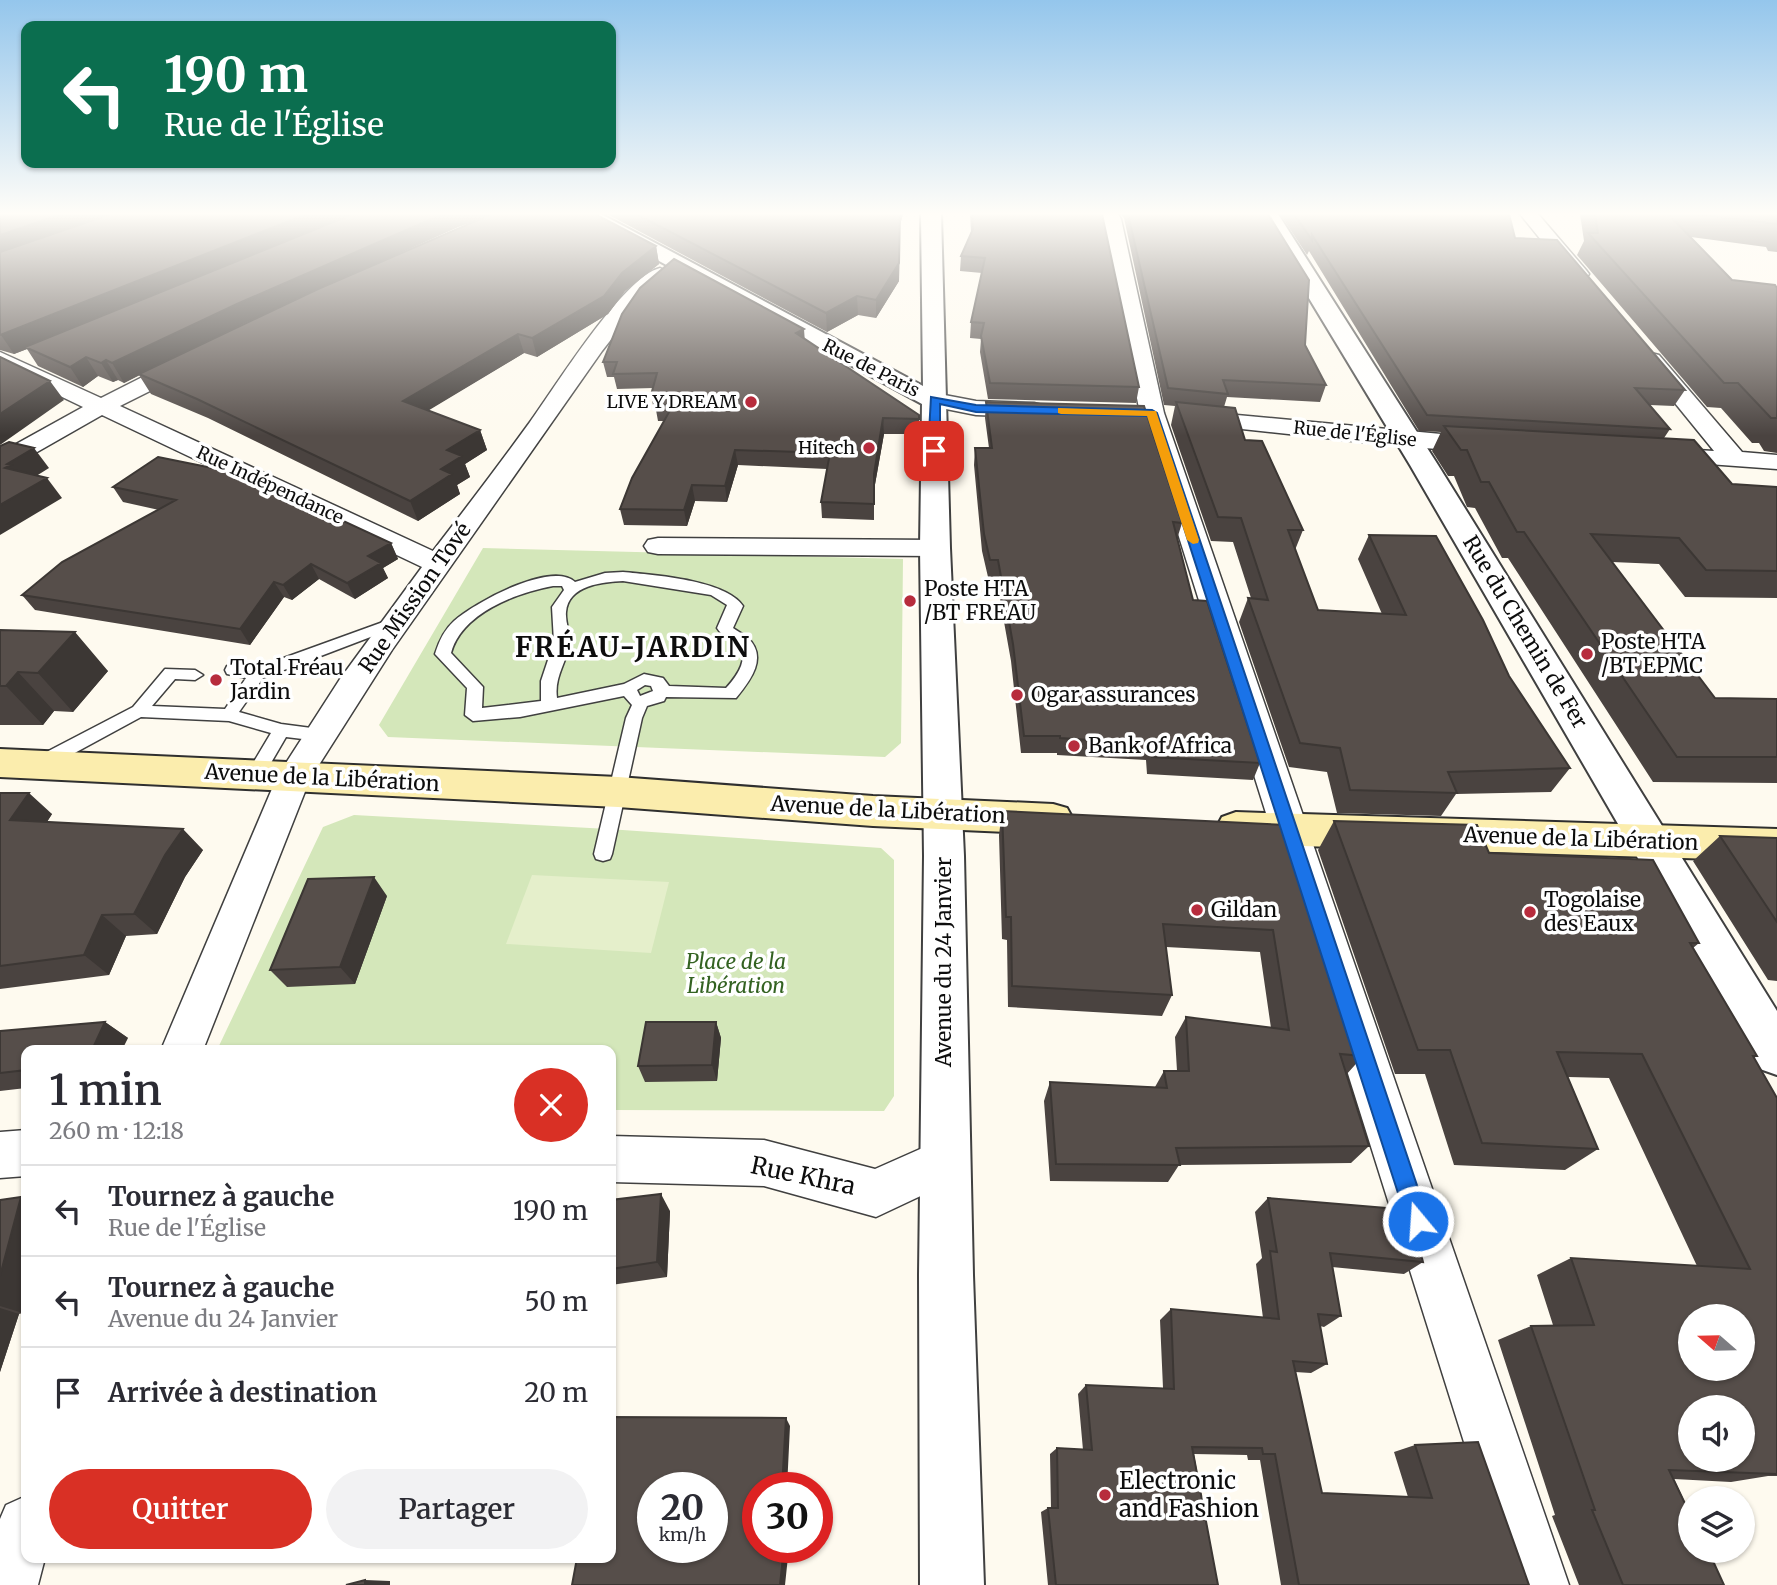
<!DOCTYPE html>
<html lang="fr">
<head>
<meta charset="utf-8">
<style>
  :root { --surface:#fff; --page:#f2f2f3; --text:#2b2b33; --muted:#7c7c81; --line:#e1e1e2; --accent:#d93025 }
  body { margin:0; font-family:Merriweather,serif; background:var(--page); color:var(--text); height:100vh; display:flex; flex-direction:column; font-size:26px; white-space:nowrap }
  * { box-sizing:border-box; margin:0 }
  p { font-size:23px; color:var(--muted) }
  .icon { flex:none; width:38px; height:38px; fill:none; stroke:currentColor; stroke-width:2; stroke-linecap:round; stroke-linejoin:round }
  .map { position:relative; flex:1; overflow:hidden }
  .drawer { position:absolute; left:21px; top:1045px; width:595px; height:518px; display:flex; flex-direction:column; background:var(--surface); border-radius:14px; box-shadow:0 2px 5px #0004 }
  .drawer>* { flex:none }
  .guide { position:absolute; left:21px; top:21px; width:595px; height:147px; border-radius:14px; box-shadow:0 2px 5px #0004; background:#0b6e4f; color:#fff; overflow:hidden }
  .needle { width:46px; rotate:290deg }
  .tools { position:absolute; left:1678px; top:1304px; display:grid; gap:14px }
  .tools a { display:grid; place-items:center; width:77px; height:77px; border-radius:50%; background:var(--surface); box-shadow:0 2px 5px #0004; font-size:35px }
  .speed { position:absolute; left:637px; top:1472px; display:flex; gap:14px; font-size:35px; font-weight:700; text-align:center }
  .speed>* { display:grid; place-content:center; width:91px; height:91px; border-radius:50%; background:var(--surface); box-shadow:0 2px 5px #0004; line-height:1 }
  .speed small { font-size:18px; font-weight:400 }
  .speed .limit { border:10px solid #d22; background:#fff; color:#111 }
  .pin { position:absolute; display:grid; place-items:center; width:60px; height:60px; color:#fff; margin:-30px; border-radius:14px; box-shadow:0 4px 10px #0006 }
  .me { position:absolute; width:77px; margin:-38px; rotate:342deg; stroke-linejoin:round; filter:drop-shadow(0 0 5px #0008) }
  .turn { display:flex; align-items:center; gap:24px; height:147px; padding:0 28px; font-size:32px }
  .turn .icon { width:91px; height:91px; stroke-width:2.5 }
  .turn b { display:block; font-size:49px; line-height:60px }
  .round { display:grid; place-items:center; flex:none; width:74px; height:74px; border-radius:37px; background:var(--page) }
  .head { display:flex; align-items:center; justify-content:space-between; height:119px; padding:0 28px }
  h1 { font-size:42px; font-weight:600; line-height:52px }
  .primary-button { display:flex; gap:14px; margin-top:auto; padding:14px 28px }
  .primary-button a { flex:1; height:80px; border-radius:42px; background:var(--accent); color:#fff; font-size:28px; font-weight:600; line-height:80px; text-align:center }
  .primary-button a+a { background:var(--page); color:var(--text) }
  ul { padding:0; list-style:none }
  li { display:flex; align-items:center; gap:21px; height:91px; padding:0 28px; border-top:2px solid var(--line) }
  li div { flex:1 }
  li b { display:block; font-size:26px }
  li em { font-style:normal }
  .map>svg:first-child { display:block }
  .green { fill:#d4e7ba }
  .pitch { fill:#e5efcb }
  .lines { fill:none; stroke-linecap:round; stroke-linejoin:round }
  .service-casing { stroke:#404040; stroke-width:3 }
  .minor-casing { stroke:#404040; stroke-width:3 }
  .tertiary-casing { stroke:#404040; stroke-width:4 }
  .secondary-casing { stroke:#2f2f2f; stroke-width:4 }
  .service { fill:#fff; fill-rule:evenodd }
  .minor { fill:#fff; fill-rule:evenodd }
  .tertiary { fill:#fff; fill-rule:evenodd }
  .secondary { fill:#fbedad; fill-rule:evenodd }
  .wall { fill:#4a4340; fill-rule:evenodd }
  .shaded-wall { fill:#3c3734 }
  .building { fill:#564e4a; stroke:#3c3734; stroke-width:2; fill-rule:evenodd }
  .route { fill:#1a73e8; stroke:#114b97; stroke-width:2 }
  .slow { fill:#f59e0b }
  .poi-dot { fill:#b72c3d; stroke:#fff; stroke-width:2.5 }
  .labels { text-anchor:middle; stroke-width:7; stroke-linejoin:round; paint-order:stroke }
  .far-street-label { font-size:18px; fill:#0d0d0d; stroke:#fff }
  .far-poi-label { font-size:18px; fill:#0d0d0d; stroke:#fff; text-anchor:end }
  .poi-label { font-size:21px; fill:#0d0d0d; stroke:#fff; text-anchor:start }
  .street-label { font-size:21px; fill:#0d0d0d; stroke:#fff }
  .park-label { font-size:21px; font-style:italic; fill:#336221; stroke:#fff }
  .near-street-label { font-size:24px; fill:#0d0d0d; stroke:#fff }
  .near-poi-label { font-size:24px; fill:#0d0d0d; stroke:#fff; text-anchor:start }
  .district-label { font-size:28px; font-weight:bold; letter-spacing:2px; fill:#0d0d0d; stroke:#fff }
</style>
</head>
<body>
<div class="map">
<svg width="1777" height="1585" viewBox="0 0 1777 1585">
  <rect width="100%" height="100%" fill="#fefaef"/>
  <path class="green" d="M483,548L903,559L901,743L885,757L388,737L379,725Z
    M354,815L608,829L881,848L894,860V1096L884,1111L611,1110V1050H217L323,827Z"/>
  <path class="pitch" d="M532,875L669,882L651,953L506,944Z"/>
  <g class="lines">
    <g class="service-casing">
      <path id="service" d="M623,572C654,575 726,580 743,606L733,628C737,631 743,634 747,637C769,657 750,681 736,698L666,697L664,701L647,706L642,718L612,854L610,859L603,861L596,859L594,854L626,718L632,705L624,696L520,717L473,721L465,715L467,688L435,654C439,641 444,630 454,621C474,603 552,560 575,582L605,573ZM623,581L711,595L727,605L717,628C722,636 728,638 735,643C752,656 737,676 726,688L669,686L663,678L644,674L624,684L557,698C554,677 566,664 569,645C571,634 565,623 566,612C568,585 603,582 623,581ZM553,586H562L564,590L552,607L554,642L541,681V701L482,708L483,687L451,653C462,613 516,593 553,586ZM645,685L651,686L653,691L640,696L637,690Z
        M397,617L402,619L404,622L402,625L263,678L239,712L281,724L319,729L327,735L319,741L286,737L261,780H249L246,775L271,733L229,721L141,717L47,768H35L32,763L35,758L133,707L165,669L195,670L203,675L195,680L175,679L152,706L225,709L246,678L227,674L225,670L227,666L256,668Z"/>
    </g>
    <g class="minor-casing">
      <path id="minor" d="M1100,214H1118L1121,219L1164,413L1569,1585H1509L1140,413Z
        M1520,214H1538L1586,270L1589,274L1586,278H1572Z
        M660,268L670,274L634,310L602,351L392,650L310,779L203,1050H161L277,777L340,679L422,567L102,415L9,468L0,471V453L83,407L0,367V352L101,398L178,359H194L197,364L194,369L120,406L433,551C466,508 498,466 530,422C554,389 623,277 660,268Z
        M1651,353L1659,355L1742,452L1777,455V469L1653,460L1650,455L1653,450L1662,448L1714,451L1640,360L1643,355Z
        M934,393L976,401L1034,403L1042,405L1046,410L1042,415L1034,417L976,415L926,405L922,400L926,395Z
        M1194,411L1484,438L1493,440L1496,445L1493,450L1484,452L1408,447L1186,423L1182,418L1186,413Z
        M658,538L935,540L945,542L949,548L945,554L935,556L658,554L648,552L644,546L648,540Z
        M26,1130V1176L0,1178V1132Z
        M611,1136L764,1140L875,1169L945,1138L961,1145L968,1161L961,1177L876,1217L764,1186L611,1182Z
        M26,1496V1558H45L38,1585H0V1519L6,1505Z"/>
    </g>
    <g class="tertiary-casing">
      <path id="tertiary" d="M577,214H601L923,386L921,214H941L950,548L964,856L973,1275L984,1585H920L919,1275L924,856L920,548L922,404L580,218Z
        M1258,214H1278L1438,465L1777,1011V1075L1760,1069L1410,465Z"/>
    </g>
    <g class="secondary-casing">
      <path id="secondary" d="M0,749L618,777L873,796L1053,804L1067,808L1073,819L1067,830L1053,834L873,826L618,807L0,777Z
        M1236,812L1777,829V861L1236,844L1222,839L1216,828L1222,817Z"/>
    </g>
    <use href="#service" class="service"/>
    <use href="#minor" class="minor"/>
    <use href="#tertiary" class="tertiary"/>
    <use href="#secondary" class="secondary"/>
  </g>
  <path class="wall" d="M0,214H595L656,246L659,264L625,291L608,314L537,357L524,353L428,410L480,430L487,450L465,464L470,477L457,485L460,494L418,521L208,418L151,394L139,375L124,383L118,380L113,382L98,376L83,387L38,366L27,349L14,354L0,350ZM475,221L382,261L458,227ZM272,311L209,341L247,322Z
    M607,214H903L900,225L899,281L876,318L858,315L827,332Z
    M970,214H1102L1139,387L1136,403L988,399L980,352L981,339L970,338L971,322L982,273L960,271L961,256L971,232Z
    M1120,214H1268L1305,345L1326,385L1320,402L1227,397L1224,407L1303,530L1295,550L1318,610L1382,614L1358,559L1369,535L1509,676L1570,768L1551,792L1456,794L1441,816L1337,813L1327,772L1289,767L1239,622L1248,598H1251L1233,542L1211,541L1171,425L1175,406L1164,405L1124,218Z
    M1280,214H1509L1515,238L1685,390L1674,406L1650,405L1670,429L1664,438L1732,484L1777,487V598L1685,597L1659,564L1612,562L1715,698L1777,699V783L1653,782L1508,558H1502L1475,508L1467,507L1454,476H1448L1432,451L1441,432L1419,431L1309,251L1307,255Z
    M1580,214H1777V252L1768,251L1766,247L1691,237L1732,280L1777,288V453L1764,451L1759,443H1752L1721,408L1707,407L1577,255L1584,241Z
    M805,339L919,415V434H884L874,490V520L822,518L821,502L827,469L738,465L727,502L695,501L687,526L624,525L620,509L665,421H658L656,410H654L651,395L653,388L617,389L614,377H607L603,362Z
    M986,402L1182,523L1177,539L1193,600L1260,763L1253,780L1147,774L1146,760L1057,755V753H1021L1011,661L996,577H988L982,551L974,465L975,448H989L985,418Z
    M113,487L391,543L398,559L383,568L388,578L355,599L319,579L292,600L284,597L250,645L35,610L22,595L159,510L123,502Z
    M0,630L108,671L73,712L54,711L43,725H0Z
    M0,793L52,814L47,822L203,850L185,877L157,934L126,936L109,975L0,989Z
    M1002,811L1286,825L1363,1056L1346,1075L1369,1146L1351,1163L1179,1165L1168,1182L1050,1181L1044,1101L1050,1082L1155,1087L1164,1071H1177L1175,1037L1186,1017L1271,1028L1260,952L1166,947L1172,995L1162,1016L1008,1007L1007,940L1002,939L999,835Z
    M1334,821L1489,853L1699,943L1693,948L1757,1056L1754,1058L1777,1098V1476H1768L1731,1482L1674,1479L1724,1585H1579L1552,1516L1555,1515L1498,1340L1531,1326L1553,1325L1537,1275L1571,1258L1697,1266L1609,1078L1568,1077L1598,1149L1565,1170L1454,1165L1425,1074H1395L1318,850Z
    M1720,836L1777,838V981L1768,980L1693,861Z
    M387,896L355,984L287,987L270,970Z
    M105,1022L128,1038L26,1050V1088L0,1091V1031Z
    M716,1022L721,1038L717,1081L645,1082L638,1066Z
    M21,1197L26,1200V1300L23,1313L19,1314L0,1372V1200Z
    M1268,1198L1423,1262L1404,1274L1332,1267L1341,1316L1324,1327L1320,1326L1327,1364L1311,1373L1295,1372L1322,1493L1408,1497L1394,1452L1415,1445L1529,1585H1281L1260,1460H1248L1247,1455L1194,1454L1218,1585H1048L1041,1512L1048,1508H1051L1050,1454L1057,1448L1083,1450L1078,1394L1086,1385L1163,1388L1160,1320L1171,1309L1263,1318L1256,1264L1262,1258L1255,1212Z
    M611,1200L670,1211L667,1277L611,1285Z"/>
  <path class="shaded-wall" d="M62,214H120L0,257V235Z
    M307,214H356L25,347L27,349L14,354L1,335Z
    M443,214H507L490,216L458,227L247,322L124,383L112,363L237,304Z
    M900,214H903L900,225L899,281L876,318V300Z
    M656,246L659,264L625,291L608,314L537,357L532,338L622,273Z
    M857,296L858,315L827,332L826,313Z
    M804,329L805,343L796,333Z
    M518,334L524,353L411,421L403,401Z
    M86,357L98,376L83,387L70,367Z
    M106,360L118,380L113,382L101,363Z
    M50,381L64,400L0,445V414Z
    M883,418L884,434L874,490V520V474Z
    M480,430L487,450L465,464L470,477L457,485L460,494L418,521L410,501L441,469L447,450Z
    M34,448L49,468L25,483L5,468L7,464Z
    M735,450L738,465L727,502L725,486Z
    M47,478L62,498L0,535V505Z
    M692,485L695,501L687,526L684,510Z
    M391,543L398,559L383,568L388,578L355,599L347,583L368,556Z
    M311,564L319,579L292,600L283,585Z
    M274,582L284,597L250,645L240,629Z
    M75,632L108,671L73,712L38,673Z
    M18,672L54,711L43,725L6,686Z
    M29,793L52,814L34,841L10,820Z
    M183,829L203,850L185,877L157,934L134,914L165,855Z
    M374,877L387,896L355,984L340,967Z
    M102,915L126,936L109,975L84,955Z
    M105,1022L128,1038L122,1050H92Z
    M716,1022L721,1038L717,1081L712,1065Z
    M661,1194L670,1211L667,1277L657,1262Z
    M21,1197L26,1200V1300L23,1313L0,1306V1276Z
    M0,1308L19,1314L0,1372Z
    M786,1418L790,1426L787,1488H782Z
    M784,1547H789L785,1585H780Z
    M365,1580L390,1581V1585H365Z"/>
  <path class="building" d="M0,214H62L0,235Z
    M111,214H307L0,335V252Z
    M353,214H443L237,304L112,363L106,360L101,363L86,357L70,367L25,347Z
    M492,214H595L656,246L622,273L604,296L532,338L518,334L403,401L480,430L447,450L462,456L441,469L452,474L410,501L197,399L139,374L318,289Z
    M636,214H900L899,263L876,300L857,296L826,313Z
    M972,214H1102L1139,387L990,383L981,336L984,323L971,322L985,258L961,256L973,229Z
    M1128,214H1268L1309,280L1305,345L1326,385L1223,380L1228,394L1168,388Z
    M1294,214H1509L1515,238L1557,240L1685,390L1635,388L1670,429L1427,415L1312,235V240Z
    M1595,214H1668L1732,280L1775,285L1777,288V418H1771L1738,383H1724L1588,233H1598Z
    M1695,214H1777V224Z
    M674,259L804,329L796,333L919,415V419L883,418L874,474V504L821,502L830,453L735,450L725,486L692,485L684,510L620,509L632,478L673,405H655L659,395H651L657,373L613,374L617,362H603L622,314L640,288Z
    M0,357L50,381L0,414Z
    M986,402L1144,406L1182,523L1173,522L1193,600L1207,601L1260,763L1152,757L1151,744L1060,738V736H1024L1013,644L998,560H990L984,534L975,448H992Z
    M1176,402L1235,408L1245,440L1262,441L1303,530H1288L1318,610L1406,615L1369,535L1436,536L1483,620L1509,676L1570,768L1448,772L1457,793L1350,790L1340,748L1300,743L1248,598L1268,600L1241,518L1218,517Z
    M1444,426L1694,440L1732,484L1777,487V571L1706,570L1679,538L1591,534L1715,698L1777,699V757H1677L1524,532H1517L1489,482H1481L1467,450H1461Z
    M9,442L34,448L7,464L11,465L5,468L47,478L0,505V446Z
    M158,457L242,474L391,543L368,556L381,563L347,583L311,564L283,585L274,582L240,629L22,595L62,562L176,500L113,487Z
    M0,630L75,632L38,673L18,672L6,686H0Z
    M0,793H29L10,820L183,829L165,855L134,914L102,915L84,955L0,966Z
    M1002,811L1286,825L1363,1056L1340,1054L1369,1146L1176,1148L1180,1165L1056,1164L1050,1082L1167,1088L1164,1071H1189L1186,1017L1289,1030L1273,930L1163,924L1172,995L1012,986L1011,917H1006Z
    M1334,821L1477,825L1489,853L1653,860L1699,943H1690L1757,1056H1753L1777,1098V1474L1669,1470L1690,1514V1550H1708L1724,1585H1623L1592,1510H1595L1531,1326L1594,1325L1571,1258L1750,1269L1642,1054L1557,1052L1598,1149L1482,1143L1450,1050H1418ZM1690,1316H1743V1368H1690ZM1690,1407H1743V1460H1690Z
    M1720,836L1777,838V922Z
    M374,877L340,967L270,970L308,879Z
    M105,1022L92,1050H26V1070L0,1073V1031Z
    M646,1022H716L712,1065L638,1066Z
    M661,1194L657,1262L611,1269V1200Z
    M21,1197L0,1276V1200Z
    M1268,1198L1410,1210L1423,1262L1330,1253L1341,1316L1318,1314L1327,1364L1293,1361L1322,1493L1432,1498L1415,1445L1478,1442L1529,1585H1299L1275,1454H1263L1262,1448L1192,1447L1218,1585H1056L1048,1508H1058L1057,1448L1092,1450L1086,1385L1174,1389L1171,1309L1279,1319L1270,1251L1277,1252Z
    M611,1417L786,1418L782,1488H758V1547H784L780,1585H572L577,1558H611ZM653,1488H712V1547H653Z
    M365,1580V1585H346Z"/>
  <linearGradient id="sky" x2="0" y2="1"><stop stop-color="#94c6ec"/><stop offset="0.49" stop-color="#fffdf8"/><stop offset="1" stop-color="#fffdf8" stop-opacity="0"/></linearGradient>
  <rect width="1777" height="436" fill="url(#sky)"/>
  <path class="route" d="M931,397L976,405L1152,410L1157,413L1429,1221L1426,1228L1418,1232L1410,1228L1407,1221L1148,416L976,412L940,404V451L934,454L928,451Z"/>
  <path class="slow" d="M1058,408L1156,411L1199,540L1198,543L1193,544L1187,540L1147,416L1061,414L1058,413Z"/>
  <g class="poi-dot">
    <circle cx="751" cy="402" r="7"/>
    <circle cx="869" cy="448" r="7"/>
    <circle cx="910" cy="601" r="7"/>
    <circle cx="1587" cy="654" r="7"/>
    <circle cx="216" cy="680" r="7"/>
    <circle cx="1017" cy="695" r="7"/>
    <circle cx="1074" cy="746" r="7"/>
    <circle cx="1197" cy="910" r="7"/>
    <circle cx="1530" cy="912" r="7"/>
    <circle cx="1105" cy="1495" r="7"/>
  </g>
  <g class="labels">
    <g class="far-street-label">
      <text transform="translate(871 368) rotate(27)" y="6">Rue de Paris</text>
      <text transform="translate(1355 434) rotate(6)" y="6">Rue de l'Église</text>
      <text transform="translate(270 485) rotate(25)" y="6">Rue Indépendance</text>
    </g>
    <g class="far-poi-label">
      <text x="737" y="408">LIVE Y DREAM</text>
      <text x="855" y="454">Hitech</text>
    </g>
    <g class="poi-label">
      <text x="924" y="596">Poste HTA<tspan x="924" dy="24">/BT FREAU</tspan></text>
      <text x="1601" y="649">Poste HTA<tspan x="1601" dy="24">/BT EPMC</tspan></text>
      <text x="230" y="675">Total Fréau<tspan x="230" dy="24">Jardin</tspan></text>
      <text x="1031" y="702">Ogar assurances</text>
      <text x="1088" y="753">Bank of Africa</text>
      <text x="1544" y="907">Togolaise<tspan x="1544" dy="24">des Eaux</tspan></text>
      <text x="1211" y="917">Gildan</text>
    </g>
    <g class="street-label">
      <text transform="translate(415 598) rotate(-55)" y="7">Rue Mission Tové</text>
      <text transform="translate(1525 632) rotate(59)" y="7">Rue du Chemin de Fer</text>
      <text transform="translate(322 778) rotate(3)" y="7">Avenue de la Libération</text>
      <text transform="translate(888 810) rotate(3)" y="7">Avenue de la Libération</text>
      <text transform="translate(1581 839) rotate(2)" y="7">Avenue de la Libération</text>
      <text transform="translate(944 962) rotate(-90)" y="7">Avenue du 24 Janvier</text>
    </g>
    <g class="park-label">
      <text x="736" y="969">Place de la<tspan x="736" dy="24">Libération</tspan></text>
    </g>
    <g class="near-street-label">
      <text transform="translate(803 1176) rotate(12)" y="8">Rue Khra</text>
    </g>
    <g class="near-poi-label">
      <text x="1119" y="1489">Electronic<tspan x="1119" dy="28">and Fashion</tspan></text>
    </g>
    <g class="district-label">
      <text x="633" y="657">FRÉAU-JARDIN</text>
    </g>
  </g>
</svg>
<div class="tools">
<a><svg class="needle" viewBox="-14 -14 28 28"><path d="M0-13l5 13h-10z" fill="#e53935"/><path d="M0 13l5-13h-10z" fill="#7c7c81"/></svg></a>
<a><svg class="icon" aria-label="sound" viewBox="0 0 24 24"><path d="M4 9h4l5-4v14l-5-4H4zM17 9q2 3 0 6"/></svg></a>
<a><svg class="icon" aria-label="layers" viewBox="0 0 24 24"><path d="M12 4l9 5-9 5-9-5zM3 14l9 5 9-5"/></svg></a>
</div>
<div class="speed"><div>20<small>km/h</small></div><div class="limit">30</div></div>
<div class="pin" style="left:934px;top:451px;background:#d93025"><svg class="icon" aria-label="arrive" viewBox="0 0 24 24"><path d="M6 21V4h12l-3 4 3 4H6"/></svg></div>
<svg class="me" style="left:1418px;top:1221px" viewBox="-20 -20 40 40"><circle r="17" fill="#1a73e8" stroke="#fff" stroke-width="3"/><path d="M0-11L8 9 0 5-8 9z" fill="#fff"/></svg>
<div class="guide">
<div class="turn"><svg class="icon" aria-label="left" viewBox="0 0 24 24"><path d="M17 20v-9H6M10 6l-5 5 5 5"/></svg><div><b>190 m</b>Rue de l'Église</div></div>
</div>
<section class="drawer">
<div class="head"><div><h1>1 min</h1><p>260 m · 12:18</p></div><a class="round" style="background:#d93025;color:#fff"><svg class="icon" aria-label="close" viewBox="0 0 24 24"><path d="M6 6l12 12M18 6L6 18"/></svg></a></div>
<ul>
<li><svg class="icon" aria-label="left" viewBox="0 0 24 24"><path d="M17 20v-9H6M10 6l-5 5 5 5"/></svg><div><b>Tournez à gauche</b><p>Rue de l'Église</p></div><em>190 m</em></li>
<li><svg class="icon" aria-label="left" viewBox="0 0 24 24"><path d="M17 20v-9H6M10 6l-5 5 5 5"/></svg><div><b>Tournez à gauche</b><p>Avenue du 24 Janvier</p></div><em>50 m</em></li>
<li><svg class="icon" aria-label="arrive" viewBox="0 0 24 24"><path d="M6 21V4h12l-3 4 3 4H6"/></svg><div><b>Arrivée à destination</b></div><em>20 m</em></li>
</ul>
<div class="primary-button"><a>Quitter</a><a>Partager</a></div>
</section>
</div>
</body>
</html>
